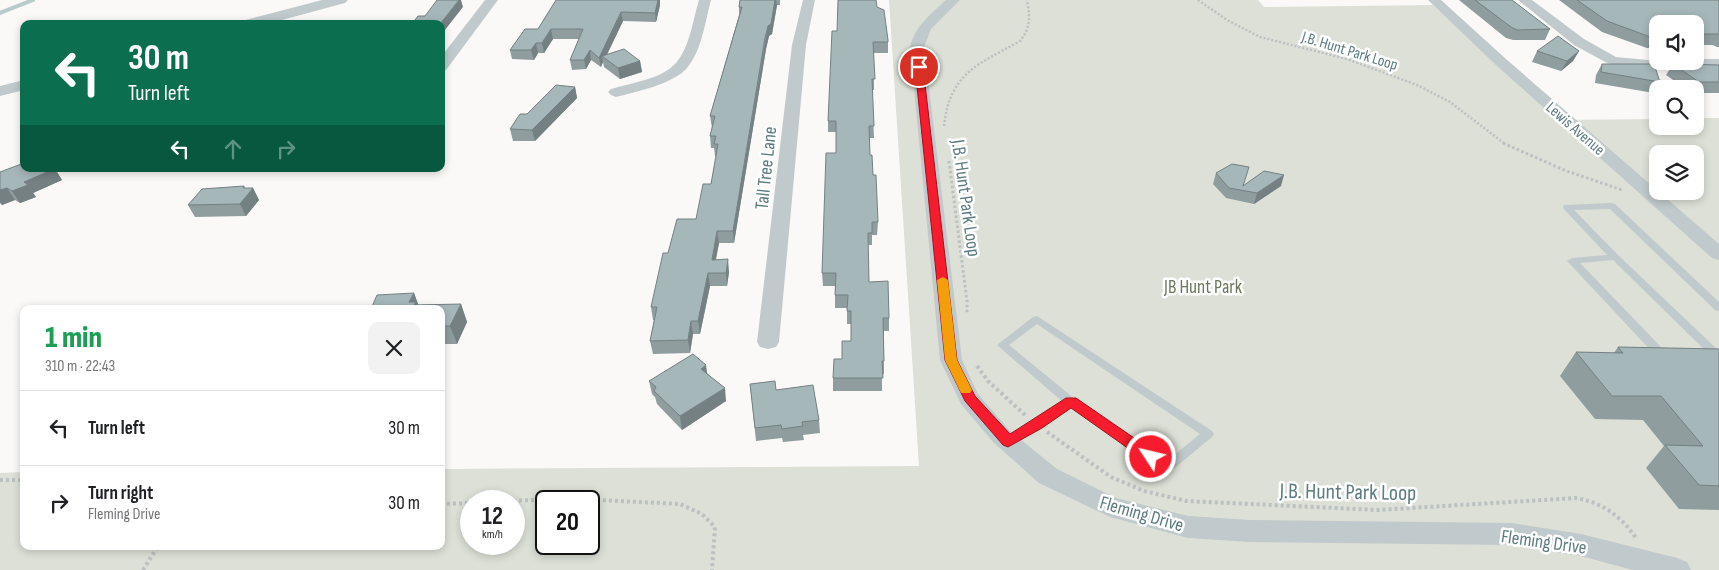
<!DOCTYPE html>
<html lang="en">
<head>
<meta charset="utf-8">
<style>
  :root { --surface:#fff; --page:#f2f2f2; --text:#202124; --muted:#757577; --line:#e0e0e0 }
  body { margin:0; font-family:"Sofia Sans Condensed",sans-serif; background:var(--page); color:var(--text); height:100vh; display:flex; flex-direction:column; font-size:19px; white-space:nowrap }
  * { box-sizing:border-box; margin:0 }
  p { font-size:16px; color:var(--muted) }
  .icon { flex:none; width:28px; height:28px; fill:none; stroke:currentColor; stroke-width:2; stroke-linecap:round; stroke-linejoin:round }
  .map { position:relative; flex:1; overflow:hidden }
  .drawer { position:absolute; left:20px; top:305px; width:425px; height:245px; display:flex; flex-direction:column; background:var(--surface); border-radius:10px; box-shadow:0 2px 8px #0003 }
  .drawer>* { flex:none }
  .hud { position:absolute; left:20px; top:20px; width:425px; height:152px; border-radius:10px; box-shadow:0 2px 8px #0003; background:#0b6e4f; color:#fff; overflow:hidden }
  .fabs { position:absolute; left:1649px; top:15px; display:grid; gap:10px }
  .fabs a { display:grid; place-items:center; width:55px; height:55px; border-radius:10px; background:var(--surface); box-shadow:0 2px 8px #0003; font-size:25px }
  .speed { position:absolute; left:460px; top:490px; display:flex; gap:10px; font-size:25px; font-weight:700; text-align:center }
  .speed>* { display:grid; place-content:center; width:65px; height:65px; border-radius:50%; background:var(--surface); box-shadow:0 2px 8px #0003; line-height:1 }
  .speed small { font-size:12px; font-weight:400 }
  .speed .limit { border:2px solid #111; border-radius:8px; background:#fff; color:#111 }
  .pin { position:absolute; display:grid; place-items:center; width:42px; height:42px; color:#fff; margin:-21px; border:2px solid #fff; border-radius:50%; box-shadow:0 1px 5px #0007 }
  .me { position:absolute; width:55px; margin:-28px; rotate:305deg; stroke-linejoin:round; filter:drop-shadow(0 0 4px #0008) }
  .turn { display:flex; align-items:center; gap:18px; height:105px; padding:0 25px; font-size:22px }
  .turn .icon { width:65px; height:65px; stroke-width:2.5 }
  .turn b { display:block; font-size:35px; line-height:42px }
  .lanes { display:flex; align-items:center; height:48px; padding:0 25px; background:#0003; justify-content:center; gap:25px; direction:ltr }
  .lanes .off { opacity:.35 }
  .round { display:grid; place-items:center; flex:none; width:52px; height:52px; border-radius:10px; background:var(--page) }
  .summary { display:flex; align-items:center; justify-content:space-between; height:85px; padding:0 25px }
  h1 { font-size:30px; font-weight:800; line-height:38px; color:#1e9e55 }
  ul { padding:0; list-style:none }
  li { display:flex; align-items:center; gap:15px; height:75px; padding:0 25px; border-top:1px solid var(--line) }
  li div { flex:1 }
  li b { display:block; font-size:19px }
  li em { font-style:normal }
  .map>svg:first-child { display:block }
  .green { fill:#dce0d6; fill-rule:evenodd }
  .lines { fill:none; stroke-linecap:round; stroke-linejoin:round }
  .stream { stroke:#b6cbca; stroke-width:4 }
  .path-far2 { stroke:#bbc1c2; stroke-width:2.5; stroke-dasharray:2 2; stroke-linecap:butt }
  .path-far1 { stroke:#bbc1c2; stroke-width:3; stroke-dasharray:2.5 2.5; stroke-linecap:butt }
  .path { stroke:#bbc1c2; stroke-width:4; stroke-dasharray:3 3; stroke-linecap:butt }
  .service { fill:#c0c9cb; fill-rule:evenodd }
  .minor { fill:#c0c9cb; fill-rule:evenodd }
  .tertiary { fill:#c0c9cb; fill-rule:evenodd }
  .wall { fill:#8f9d9f }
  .shaded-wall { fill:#748082 }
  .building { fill:#a6b7b9; stroke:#748082 }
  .route { fill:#f61c2d; stroke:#a0121d }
  .slow { fill:#f59e0b }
  .labels { text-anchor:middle; stroke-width:5; stroke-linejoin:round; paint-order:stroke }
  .far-street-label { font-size:16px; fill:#5e7b80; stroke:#fff }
  .street-label { font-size:19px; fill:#5e7b80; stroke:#fff }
  .park-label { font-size:19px; fill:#6a775d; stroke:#fff }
  .near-street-label { font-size:22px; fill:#5e7b80; stroke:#fff }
</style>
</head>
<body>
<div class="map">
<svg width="1719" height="570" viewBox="0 0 1719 570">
  <rect width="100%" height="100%" fill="#faf9f7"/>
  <path class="green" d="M889,0H1258L1264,7L1433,5L1560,120L1657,119L1658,126H1695V118H1719V570H0V473L24,472V546H441V469L919,466ZM1658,154H1695V191H1658ZM471,501H514V544H471ZM546,501H589V544H546Z"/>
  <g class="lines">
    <path class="stream" d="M0,13L33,0"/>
    <path class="path-far2" d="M1198,0L1227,20L1260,37L1347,59L1417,85L1450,102L1505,144
      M944,126C950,72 978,65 1020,41C1031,28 1030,16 1027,0"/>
    <path class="path-far1" d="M1503,143L1564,170L1622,190
      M949,161L967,301V314"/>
    <path class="path" d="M977,366L988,381L1026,416
      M1047,432L1111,477L1144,491L1186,501L1378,510L1576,498C1603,503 1621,516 1636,538
      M0,480H24
      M495,501L578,499L680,504L702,514L715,527L712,570
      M441,504L471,503
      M143,570L158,546"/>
    <path class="service" d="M1612,203L1615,204L1719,302V311L1715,310L1610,209L1574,210L1618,255L1719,351V361L1715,360L1613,260L1580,263L1663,349L1668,350L1669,353L1668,356H1656L1569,263L1567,261L1572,258L1607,255L1564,209L1563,207L1564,205Z
      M1037,316L1212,431L1214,434L1212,437L1171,471L1167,473L1163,471L1071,408L1012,445L1008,447L1004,445L1002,442L1004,439L1063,402L997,345L1033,317ZM1037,324L1200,434L1167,461L1075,399L1009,345Z"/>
    <path class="minor" d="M485,0H498L446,70L441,71V57Z
      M699,0H711C705,22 702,50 687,68C673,84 636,92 616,97L611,95L608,92L611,89C631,83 662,79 676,63C690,47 693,19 699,0Z
      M803,0H815L806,45L779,342L776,347L768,349L760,347L757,342L792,45Z
      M946,0H960L931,29L924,47L962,360L978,394L1009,430L1057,469L1116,498L1188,516L1250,520L1511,523L1581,534L1677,558L1687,562L1691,570H1633L1581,556L1511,545L1250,542L1188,538L1110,517L1039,483L993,442L961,404L940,360L910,47C915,26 931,14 946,0Z
      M1428,0H1441L1506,59L1719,244V260L1712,258L1496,65Z
      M1518,0H1532L1584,39L1616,57L1658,61H1695V59H1719V67L1650,69L1623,67L1607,63L1574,45Z"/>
    <path class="tertiary" d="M322,0H348L345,3L267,24H240L242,21Z
      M24,80V90L0,96V86Z"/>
  </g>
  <path class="wall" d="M556,0H660V5L656,22L623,21L607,55L640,61L642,72L620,79L604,67L603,62L601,67L591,60L586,69L572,70L570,60L579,39H553L544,53H538L534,60L512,59L510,50L538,29Z
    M740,0H780V5H777L772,34L769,36L766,49L734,243H719L716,260L729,272L727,286H710L700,334H693L690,353L653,354L650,341L654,320H653L651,307L668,253L696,219L711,184L716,156H715L714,148H711L710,136L712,128L710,116L739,15V7Z
    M1459,0H1512L1550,29L1545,40H1513L1506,38Z
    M1559,0H1717L1719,1V47H1717L1713,45H1695V24H1658V44L1647,48L1602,32Z
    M837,31L888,40V53H874V90H872L874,138H869L870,155L873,175L878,222L877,235H872V245H868L869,282L889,318V331H884V374H882V391H833V378L851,341V324H847V308H835V286H823L822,273L836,153V132H828V121Z
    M1537,51H1579L1573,61L1561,71L1532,62Z
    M1602,64L1660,82L1654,93L1595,83L1596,75Z
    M1673,64L1719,65V93H1695V89H1686L1666,75Z
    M575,87L577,98L535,141H513L510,129Z
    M55,169L62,180L33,193L36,197L20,203L15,200L2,205L0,203V172Z
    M1216,173L1243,186H1281L1254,204L1226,198L1213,184Z
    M245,188H253L259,200L246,216L195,217L188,205Z
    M414,293L418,305L461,304L467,322L457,344H441V309H371Z
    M1618,347L1719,349V510L1679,509L1646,468L1664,446L1643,420L1595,419L1560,376L1576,352L1614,353Z
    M708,374L726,401L682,430L657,404L655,397L652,394L649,381Z
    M750,384L776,390L819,420L820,433L803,435L804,440L783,442L782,438L756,441Z"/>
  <path class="shaded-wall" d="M459,0H461L463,7L441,35V24H440Z
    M658,0H660V5L656,22L655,13Z
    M775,0H776L777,5L772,34L769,36L766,49L734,243L733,231L768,26Z
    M621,12L623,21L605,58L602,56L603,62L601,67L599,58Z
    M551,29L553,39L544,53L542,43Z
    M1658,36V44L1647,48L1653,38Z
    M536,43L538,53L534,60L531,50Z
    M590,50L591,60L586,69L584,60Z
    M1579,51L1573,61L1561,71L1567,61Z
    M640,61L642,72L620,79L618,68Z
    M575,87L577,98L535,141L532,130Z
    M55,169L62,180L33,193L36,197L20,203L12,191L24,182Z
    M1284,175L1281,186L1254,204L1257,193Z
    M244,186L248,194L253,188L259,200L246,216L240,204L243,188Z
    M7,188L15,200L2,205L0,202V190Z
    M717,231L719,243L713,272L712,260Z
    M728,259L729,272L727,286L726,273Z
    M708,273L710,286L700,334L698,321Z
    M414,293L420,309L409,302Z
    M461,304L467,322L457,344L450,326Z
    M691,321L693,334L690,353L688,340Z
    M706,365L708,379L701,369Z
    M725,388L726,401L682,430L680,416Z"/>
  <path class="building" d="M437,0H459L440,24H412L418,16H425Z
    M556,0H658L655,13L621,12L599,58L590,50L584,60H570L583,29H551L542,43H536L531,50H510L525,29H538Z
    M740,0H775L771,24L768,26L765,38L733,231H717L712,260L728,259L726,273H708L698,321H691L688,340L650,341L657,307H651L663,253H668L677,219H696L703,184H711L718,144H714L716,136H710L715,116H710L742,7H739Z
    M838,0H876L877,7L884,10L888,40V42H873L875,79H872L874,126H869L870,155H872L873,175H876L878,222H872V233H868L869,282L888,281L889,318H883L884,361H882L883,378H833L834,359H842V341H851V311H847L848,295H835L836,273H822L826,153H836V121H828L832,31H837Z
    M1475,0H1512L1550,29L1517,30L1511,27Z
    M1577,0H1717L1719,1V34H1695V24H1658V36L1653,38L1607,21Z
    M1558,36L1579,51L1567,61L1537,51Z
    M624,49L640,61L618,68L602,56Z
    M1602,64H1654L1660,82L1601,72Z
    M1673,64L1719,65V82H1699Z
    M556,85L575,87L532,130L510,129L520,114H527Z
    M24,163V169H54L24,182L28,185L12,191L7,188L0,190V172Z
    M1232,164L1249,167L1243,186L1264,171L1284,175L1257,193L1229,188L1216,173Z
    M244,186L243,188H253L240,204L188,205L202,189Z
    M414,293L409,302H416L414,305L461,304L450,326H441V309H371L377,295Z
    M1618,347L1719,349V486L1699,485L1665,445L1703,446L1661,396H1612L1576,352L1623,353Z
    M693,354L706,365L701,369L725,388L680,416L654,391L656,387L649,381Z
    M775,381L776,390L813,385L819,420L802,422L803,426L782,429L781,425L755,428L750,384Z"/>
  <path class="route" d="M919,64L923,67L957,360L975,396L1010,434L1066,398H1076L1156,453L1158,457L1156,461L1151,462L1146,461L1071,408L1042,428L1008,447L1003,445L965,401L945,360L915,67Z"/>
  <path class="slow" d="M943,277L948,280L957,360L972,390L970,393H961L945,360L937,280Z"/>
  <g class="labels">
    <g class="far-street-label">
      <text transform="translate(1350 50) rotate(17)" y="6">J.B. Hunt Park Loop</text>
      <text transform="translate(1576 128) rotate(41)" y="6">Lewis Avenue</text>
    </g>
    <g class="street-label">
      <text transform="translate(765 168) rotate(-84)" y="7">Tall Tree Lane</text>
      <text transform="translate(967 198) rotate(82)" y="7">J.B. Hunt Park Loop</text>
      <text transform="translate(1142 513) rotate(16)" y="7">Fleming Drive</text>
      <text transform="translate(1544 541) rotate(8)" y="7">Fleming Drive</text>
    </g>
    <g class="park-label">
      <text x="1203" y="293">JB Hunt Park</text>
    </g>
    <g class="near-street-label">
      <text transform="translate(1348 491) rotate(1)" y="8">J.B. Hunt Park Loop</text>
    </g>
  </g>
</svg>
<div class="fabs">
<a><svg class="icon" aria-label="sound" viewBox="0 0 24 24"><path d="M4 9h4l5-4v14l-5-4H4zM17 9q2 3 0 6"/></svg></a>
<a><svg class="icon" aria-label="search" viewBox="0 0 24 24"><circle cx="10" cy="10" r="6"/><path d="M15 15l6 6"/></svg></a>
<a><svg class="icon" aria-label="layers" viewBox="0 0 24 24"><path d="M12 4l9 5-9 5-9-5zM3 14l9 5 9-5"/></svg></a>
</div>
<div class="speed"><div>12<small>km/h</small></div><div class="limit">20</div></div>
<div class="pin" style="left:919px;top:67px;background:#d93025"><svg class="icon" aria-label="arrive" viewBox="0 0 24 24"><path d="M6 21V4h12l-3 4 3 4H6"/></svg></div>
<svg class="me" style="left:1151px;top:457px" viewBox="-20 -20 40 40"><circle r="17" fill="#f61c2d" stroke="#fff" stroke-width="3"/><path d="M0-11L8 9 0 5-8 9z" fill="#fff"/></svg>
<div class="hud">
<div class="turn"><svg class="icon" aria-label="left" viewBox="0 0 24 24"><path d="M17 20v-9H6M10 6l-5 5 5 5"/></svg><div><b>30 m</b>Turn left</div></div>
<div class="lanes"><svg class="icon" aria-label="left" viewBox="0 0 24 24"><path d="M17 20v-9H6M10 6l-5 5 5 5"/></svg><svg class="icon off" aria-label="ahead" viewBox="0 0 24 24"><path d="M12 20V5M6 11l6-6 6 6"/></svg><svg class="icon off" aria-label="right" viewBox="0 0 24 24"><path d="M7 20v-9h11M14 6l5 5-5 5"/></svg></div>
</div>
<section class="drawer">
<div class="summary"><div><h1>1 min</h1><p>310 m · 22:43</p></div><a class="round"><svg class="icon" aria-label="close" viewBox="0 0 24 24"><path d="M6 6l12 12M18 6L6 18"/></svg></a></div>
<ul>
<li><svg class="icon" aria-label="left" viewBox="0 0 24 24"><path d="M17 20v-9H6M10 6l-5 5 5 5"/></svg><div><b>Turn left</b></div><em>30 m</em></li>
<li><svg class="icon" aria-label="right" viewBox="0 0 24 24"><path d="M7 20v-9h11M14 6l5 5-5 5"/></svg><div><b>Turn right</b><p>Fleming Drive</p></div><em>30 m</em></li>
</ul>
</section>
</div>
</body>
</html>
